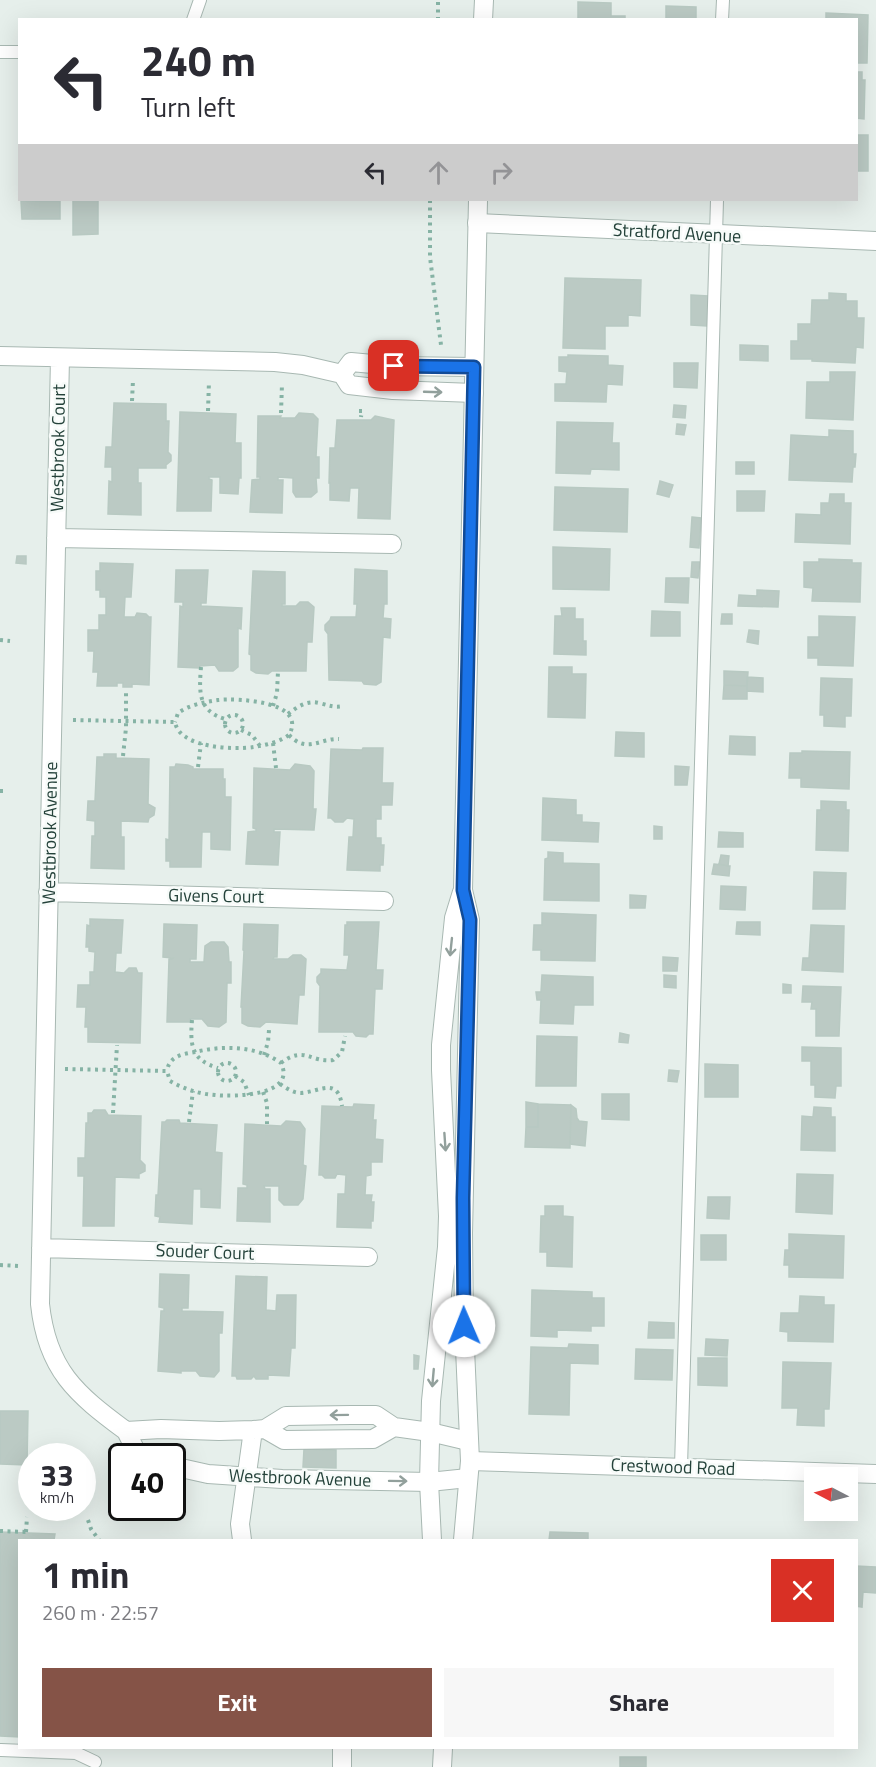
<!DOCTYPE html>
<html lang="en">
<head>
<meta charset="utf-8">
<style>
  :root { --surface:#fff; --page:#f7f7f7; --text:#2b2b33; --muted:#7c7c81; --accent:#855347 }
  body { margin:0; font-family:"Titillium Web",sans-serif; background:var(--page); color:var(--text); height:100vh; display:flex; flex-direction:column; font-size:22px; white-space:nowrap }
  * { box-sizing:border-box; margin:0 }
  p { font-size:20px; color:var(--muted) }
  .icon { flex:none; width:33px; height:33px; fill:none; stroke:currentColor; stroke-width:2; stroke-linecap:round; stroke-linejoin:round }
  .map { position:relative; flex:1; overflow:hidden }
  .side { position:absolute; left:18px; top:1539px; width:840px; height:210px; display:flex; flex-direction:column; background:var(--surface); border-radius:0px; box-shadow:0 6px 24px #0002 }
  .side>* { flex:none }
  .banner { position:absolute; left:18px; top:18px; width:840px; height:183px; border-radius:0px; box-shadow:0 6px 24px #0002; background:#fff; color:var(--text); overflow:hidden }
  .needle { width:39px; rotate:276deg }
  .buttons { position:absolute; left:804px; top:1467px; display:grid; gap:12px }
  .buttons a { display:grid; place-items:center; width:54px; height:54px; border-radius:0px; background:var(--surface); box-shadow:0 6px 24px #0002; font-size:30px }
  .speed { position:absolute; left:18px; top:1443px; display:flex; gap:12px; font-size:30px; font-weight:700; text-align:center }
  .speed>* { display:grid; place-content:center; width:78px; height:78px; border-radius:50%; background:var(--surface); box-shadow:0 6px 24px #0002; line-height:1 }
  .speed small { font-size:15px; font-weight:400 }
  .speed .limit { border:3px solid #111; border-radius:9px; background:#fff; color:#111 }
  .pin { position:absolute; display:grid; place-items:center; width:51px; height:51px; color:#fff; margin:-26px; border-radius:12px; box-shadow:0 3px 9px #0006 }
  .me { position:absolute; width:66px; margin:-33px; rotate:359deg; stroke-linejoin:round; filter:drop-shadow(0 0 4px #0008) }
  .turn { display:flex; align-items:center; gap:21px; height:126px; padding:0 24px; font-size:27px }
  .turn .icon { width:78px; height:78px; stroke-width:2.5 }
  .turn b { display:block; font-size:42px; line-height:51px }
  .lanes { display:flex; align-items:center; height:57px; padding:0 24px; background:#0003; justify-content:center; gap:30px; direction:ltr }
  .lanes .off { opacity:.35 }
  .round { display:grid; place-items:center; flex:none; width:63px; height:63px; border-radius:0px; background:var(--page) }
  .headline { display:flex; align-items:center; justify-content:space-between; height:102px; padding:0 24px }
  h1 { font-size:36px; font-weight:700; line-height:45px }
  .action { display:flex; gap:12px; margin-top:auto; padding:12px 24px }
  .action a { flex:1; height:69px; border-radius:0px; background:var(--accent); color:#fff; font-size:24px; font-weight:700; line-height:69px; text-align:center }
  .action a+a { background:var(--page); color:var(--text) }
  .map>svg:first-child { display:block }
  .building { fill:#bbcac4; stroke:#b8c9c2; stroke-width:1.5 }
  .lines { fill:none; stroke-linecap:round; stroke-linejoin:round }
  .service-casing { stroke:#a8b8b2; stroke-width:14 }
  .minor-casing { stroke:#a8b8b2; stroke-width:20 }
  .tertiary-casing { stroke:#a8b8b2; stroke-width:20 }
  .path { stroke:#86b3a5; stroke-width:4; stroke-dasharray:3 4.5; stroke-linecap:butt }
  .service { stroke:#fff; stroke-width:12 }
  .minor { stroke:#fff; stroke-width:18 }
  .tertiary { stroke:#fff; stroke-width:18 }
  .oneway { stroke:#92a09c }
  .route-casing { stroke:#114b97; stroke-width:15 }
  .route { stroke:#1a73e8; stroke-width:10 }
  .labels { text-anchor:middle; stroke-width:5; stroke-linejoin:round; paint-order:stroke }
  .street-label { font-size:18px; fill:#24423a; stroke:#f7fbf9 }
</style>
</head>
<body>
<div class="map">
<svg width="876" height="1767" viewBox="0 0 876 1767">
  <rect width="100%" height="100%" fill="#e6efeb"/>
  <path class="building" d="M578,2L611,3V16H625V20H578Z
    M666,6L696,7V20H666Z
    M826,13L868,15L867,63H856V20H826Z
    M856,72H862V80H865L864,119L856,118Z
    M856,135H868V171H856Z
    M73,200H98V234L73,235Z
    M21,201H60V219H22Z
    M565,278L641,280L640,316L628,315V326H605V349L563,348Z
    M829,293L846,294V301H857V318H864L863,348L856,347L855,363L812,361V359H791V341H798V324H811L812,300H829Z
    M691,295L708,296L707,326L691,325Z
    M740,345L768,346V361L740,360Z
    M568,355L608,356V365L623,366L622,385L607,384L606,402L555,401V384H566L567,372L559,371V357H568Z
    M674,363H698L697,388L674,387Z
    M830,372H855L853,420L806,418L807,382H830Z
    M114,403L166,404V421H169L168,452L171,455V461L166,465V468H138V483H141V515L108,514L109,481L112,482V467H105L106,447H112Z
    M674,405L686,406L685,418L673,417Z
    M180,412L236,414L235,443H241V478H239L238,494L220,493V477H209V479L212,480L211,511H177Z
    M299,413L313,414L318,419L316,457H319V478H316L317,492L311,497H296L293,492V478L278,477V480H283L282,513L250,512L252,480L260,479V477H257L258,416H281L280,418H295Z
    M375,416L394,420L390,519L358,518L359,488H350L349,501L330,500V483H329L330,448H335L337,420H371Z
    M557,422L613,423L612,443H619V470L591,469L590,474L556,473Z
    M677,424L686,425L684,435L676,434Z
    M829,430L853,431V454H856L855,467H853L852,482L789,480L791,435L829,437Z
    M736,462H754V474H736Z
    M660,481L673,485L669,497L657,494Z
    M555,487L628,489L627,532L554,530Z
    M737,491H765L764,511H737Z
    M830,494H844V503H851L850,544L795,542L796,514L821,515V503H829Z
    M692,517L701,518L699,548L690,547Z
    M553,547L610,549L609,590L553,589Z
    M17,556H26V564L16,563Z
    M819,559L852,560V563H861L860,602L812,601L813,588L804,587V562H819Z
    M692,562H700L698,578L691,577Z
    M100,563L133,564L131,597H125L124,617H135L137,613L146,614L149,617H151L149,685L132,684V687H123V683H117V686H97L98,672H93L94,651H88V630H99V615H106V597H100V590H96V571H100Z
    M355,569L387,571V604H384L383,618L391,619L390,638L383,637L381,682L376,685L364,684L362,681L329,680L328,634L325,630V625L330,620L331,617H356L357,604H354Z
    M176,570H208L206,603H201V606L242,608L241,629L238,628V667L233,671H219L215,665L200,666L199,668L178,667L180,606L183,607V602H175Z
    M253,571L285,572V604H282V606H296L300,602H308L314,607L312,642H307L306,671H272L268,674L256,673L251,670V655L249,654Z
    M666,578H689L688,603L665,602Z
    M757,590L779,591L778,607L738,606L739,595L757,596Z
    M561,608H575V619H583V641H586V655L554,654L555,616H562Z
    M652,611L680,612V636H651Z
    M722,614H732V624H721Z
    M819,616L855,617L853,666L818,665V658H808V637H819Z
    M749,630L759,631L758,644L747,642Z
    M549,667H572V674H586L585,718L548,717Z
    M724,671L748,672L747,686L724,685Z
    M747,677L763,678V692L747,691Z
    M821,678L852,679L851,716H845V727L824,726V715H820Z
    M724,685L747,686V699H723Z
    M616,732L644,733V757L615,756Z
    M730,736L755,737V755L729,754Z
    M363,748H383L382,783H393L392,805H381V819H376V838H381V845H384L383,865H380V871L347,870L349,837H353L354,819L347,818L343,822H335L331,818H328L331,749L362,750Z
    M802,751L850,752L849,789L801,787V778H789L790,753H802Z
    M104,754H116V758L149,759L148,804L155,808L154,815L149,818L148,822L121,821V837H124V869L91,868L92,836H95V821L87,820L88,801H95L97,757H104Z
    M176,764L188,765L193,767V769H223V779H225V797H231L230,850L211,849V832H202L201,867H170V861H166V839L169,840L170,767H175Z
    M295,764L310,766L314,771L313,809H316L314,830L274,829V832H280L278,865L246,864L248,832L256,831V829L253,828L254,768L290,770Z
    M675,766L689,767L687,785H675Z
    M543,798L576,800V815H582V822L599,823L598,842L542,840Z
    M821,801L846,802V810H849L848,851L816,850L817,810H821Z
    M654,826L662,827V839H654Z
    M719,832L743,833V847H718Z
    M548,852L563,853V863L599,864V901L544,900L545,859L548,858Z
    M721,855L729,856L728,866L719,864Z
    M714,864L730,866L729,876L712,874Z
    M814,872L846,873L845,909H813Z
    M721,886L746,887L745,910L720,909Z
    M630,895L646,896L645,908H630Z
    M542,913L596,915L595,961L541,960V950H533L534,925H542Z
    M90,919L123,920L121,953H116L115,972L124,973L129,968H136L138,973H142L140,1043L88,1042V1027H85L86,1007H77L78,985H90V972H94L95,952L89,951V947H86L87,925L90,926Z
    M347,922H379L376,970H383L382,989H375L373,1034H369L366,1037L356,1036L353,1032H319L320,986L317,982V977L321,973V969L347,970L349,955H344L345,925H347Z
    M737,922H760V935L736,934Z
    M164,924L197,925L196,959H190V962H204L205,946L211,942H224L228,947L229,962H231V983H227L226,1022L219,1027L208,1026L202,1019H190V1022H167L169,959H172L173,958L163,957Z
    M244,924L278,925L277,957H274L273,959H288L293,955H301L306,959L304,995H299L297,1024L266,1022L260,1027L248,1026L242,1023V1007H241L244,951L243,950Z
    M811,925L844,926L843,972L802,970L803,958H809Z
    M663,957L678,958L677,971H663Z
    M542,975L593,977V1005H574L573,1024L540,1023L541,1000H537L536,992H541Z
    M664,975L676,976V988L664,987Z
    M783,984L791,985V993H783Z
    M803,986L841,987L839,1036H816V1009H811L812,1002H802Z
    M620,1033L629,1035L628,1043L619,1042Z
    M537,1036L577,1037L576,1086H536Z
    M802,1047L841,1048V1086H836L835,1098L815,1097V1085H811V1061H802Z
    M705,1064L738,1065V1097H705Z
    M669,1070L679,1071L677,1082L668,1081Z
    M602,1094H629V1120L602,1119Z
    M526,1102L538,1104V1127H526Z
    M354,1104L374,1105L373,1120H376L375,1139L383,1140L382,1162H371V1175L366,1176L365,1195H372L371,1202H374L373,1221H371V1228L337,1227L338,1194H345L346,1175L337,1174L335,1178H325L322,1175H319L322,1106L353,1107Z
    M538,1104L571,1105L570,1148L525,1147L526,1127H538Z
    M571,1105L576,1109L577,1118L579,1121L587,1122L585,1146L570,1144Z
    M814,1107L831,1108V1117H835V1151L801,1150L802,1116L813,1117Z
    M94,1110H105L108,1115L141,1116L140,1160L145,1165V1171L139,1174V1178L115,1177L114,1226H83L84,1176H78V1158H85L86,1123H88V1113H92Z
    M167,1120H179L180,1123L217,1125L215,1152L222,1153L220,1208L201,1207V1189H193L192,1224L159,1222L160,1217L155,1216L156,1195H158L162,1122H165Z
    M286,1121L300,1122L305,1129L303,1165L306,1166L303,1199L298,1205H284L279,1200V1186H264L265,1189H270V1222L237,1221L238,1188H247V1185L243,1184L245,1124L281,1126Z
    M797,1174L833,1175L832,1214L796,1212Z
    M708,1197H730L729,1219L707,1218Z
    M545,1206H563V1216L573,1217L572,1267L547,1266V1252H540L541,1216H545Z
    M789,1234L844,1236L843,1278L789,1277V1265H784L785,1250H789Z
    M701,1235H726V1260H701Z
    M160,1274L189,1275L188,1308H182V1311L223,1312L222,1333H219V1371L214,1377L200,1376L196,1371H181V1373L158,1371L161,1311H164V1308L159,1307Z
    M236,1276L267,1277L266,1310L276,1311L277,1295H296L295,1348H291L289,1376L268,1375V1379H256L254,1376L251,1379H237L236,1376H232Z
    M532,1290L592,1292V1298H604V1326H591V1331L557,1330V1337L531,1336Z
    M800,1296L824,1297V1305H834L833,1342L788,1341V1332L780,1331L781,1313H799Z
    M649,1322L674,1323V1338H648Z
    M706,1339L728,1340L727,1356L705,1355Z
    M569,1344L598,1345V1364L570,1363L569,1415L529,1414L531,1347L568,1348Z
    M636,1349L673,1350L672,1380L635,1379Z
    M414,1355L419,1356L418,1369H414Z
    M698,1358H727V1386L698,1385Z
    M783,1362L831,1363L829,1409H824V1426L797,1425L798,1408H782Z
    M0,1411H28L27,1465L0,1464Z
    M304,1449L336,1450V1468L303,1467Z
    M0,1532L55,1534L54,1540H20V1737L0,1736Z
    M550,1532L588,1533V1540H596H549Z
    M856,1566L876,1567V1593L863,1592L862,1607L856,1606Z
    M620,1757H646V1767H620Z"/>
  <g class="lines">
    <g class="service-casing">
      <path id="service" d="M193,20L200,0
        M722,20L723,0
        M0,52H20
        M681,1467L717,200
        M1,1750L76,1753L95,1762"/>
    </g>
    <g class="minor-casing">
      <path id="minor" d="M477,223L876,241
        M0,356L275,362L303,365L342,374L349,385L393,390L474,393
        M60,358L40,1304C47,1370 76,1394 126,1431
        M342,374L351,362L394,366L474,367
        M56,538L392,544
        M48,892L384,901
        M41,1248L368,1257
        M265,1429L284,1440L373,1439L394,1427L430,1432L468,1441
        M143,1456L138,1455L126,1431L161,1429L219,1431L253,1430L265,1429L286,1416L351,1415H376L394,1427
        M470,1461L876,1474
        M172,1466L208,1474L282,1479L429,1482L468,1478
        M242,1540L240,1524L253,1430
        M342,1748V1767"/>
    </g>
    <g class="tertiary-casing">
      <path id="tertiary" d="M483,20L484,0
        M432,1540L429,1482L431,1401L447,1247L448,1216L441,1070V1045L454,918L462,892
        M463,1540L470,1461L464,1326L463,1233L470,920L463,890L478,200
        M442,1767L443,1748"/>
    </g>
    <path class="path" d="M438,20V0
      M430,200V257L441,345
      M132,401L133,380
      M208,411L209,381
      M359,411H362L361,417
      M281,413L282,384
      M0,640L10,641
      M201,667C199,692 198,711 225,719
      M273,706L277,693L278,671
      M288,714C297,707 307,700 319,703C328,705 334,708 343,706
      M225 724a9 9 0 1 1 18 0a9 9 0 1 1-18 0Z
      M73,720L175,722C179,748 233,750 254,747C266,745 279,742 289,735C308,701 237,698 218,700C204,702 189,705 178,713L175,722
      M241,730L252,735L260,746
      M289,735C307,754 320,738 339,739
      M273,743L276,768
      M123,756L126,728V689
      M198,767L201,743
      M0,791H6
      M192,1020C190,1045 191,1060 218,1068
      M264,1055L268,1042L269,1030
      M218 1072a9 9 0 1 1 18 0a9 9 0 1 1-18 0Z
      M281,1063C305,1045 310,1063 333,1060L342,1052L345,1036
      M65,1069L167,1071L170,1081C184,1089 199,1094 215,1095C234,1097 297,1096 281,1063C257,1046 224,1045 195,1052C183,1054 169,1056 167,1071
      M235,1076L244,1082L249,1095
      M280,1084C286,1088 293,1093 301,1093C319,1092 338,1076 342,1106
      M263,1092L267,1103V1124
      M113,1113L117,1045
      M189,1122L193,1091
      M0,1265L20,1266
      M88,1520L91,1529L99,1540
      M0,1531L26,1532
      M26,1532L27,1517"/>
    <use href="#service" class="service"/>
    <use href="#minor" class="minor"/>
    <use href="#tertiary" class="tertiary"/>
  </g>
  <defs><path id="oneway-shaft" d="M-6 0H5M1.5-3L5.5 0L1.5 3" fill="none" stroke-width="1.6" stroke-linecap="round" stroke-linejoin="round" transform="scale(1.5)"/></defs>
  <g class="oneway">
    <use href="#oneway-shaft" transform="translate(433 392) rotate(2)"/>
    <use href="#oneway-shaft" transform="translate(451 947) rotate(96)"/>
    <use href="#oneway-shaft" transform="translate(445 1142) rotate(86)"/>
    <use href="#oneway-shaft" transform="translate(433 1378) rotate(95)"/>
    <use href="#oneway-shaft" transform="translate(339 1415) rotate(179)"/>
    <use href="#oneway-shaft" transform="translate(398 1481) rotate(1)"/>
  </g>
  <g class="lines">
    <g class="route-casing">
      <path id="route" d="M394,366L474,367L463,890L470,920L463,1198L464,1326"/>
    </g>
    <use href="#route" class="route"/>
  </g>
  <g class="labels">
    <g class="street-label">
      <text transform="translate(677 233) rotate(3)" y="6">Stratford Avenue</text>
      <text transform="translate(58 448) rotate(-89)" y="6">Westbrook Court</text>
      <text transform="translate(50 833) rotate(-89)" y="6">Westbrook Avenue</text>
      <text transform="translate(216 896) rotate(1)" y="6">Givens Court</text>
      <text transform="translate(205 1252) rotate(2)" y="6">Souder Court</text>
      <text transform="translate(673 1467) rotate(2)" y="6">Crestwood Road</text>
      <text transform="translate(300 1478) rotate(2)" y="6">Westbrook Avenue</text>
    </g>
  </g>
</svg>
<div class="buttons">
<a><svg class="needle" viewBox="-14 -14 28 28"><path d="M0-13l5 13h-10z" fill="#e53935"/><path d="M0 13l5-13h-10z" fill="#7c7c81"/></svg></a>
</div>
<div class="speed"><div>33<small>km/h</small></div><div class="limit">40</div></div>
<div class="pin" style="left:394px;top:366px;background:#d93025"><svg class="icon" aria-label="arrive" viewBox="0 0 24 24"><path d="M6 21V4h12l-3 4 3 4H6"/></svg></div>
<svg class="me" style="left:464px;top:1326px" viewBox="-20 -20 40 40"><circle r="19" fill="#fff"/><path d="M0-13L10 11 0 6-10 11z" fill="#1a73e8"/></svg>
<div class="banner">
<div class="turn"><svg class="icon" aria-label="left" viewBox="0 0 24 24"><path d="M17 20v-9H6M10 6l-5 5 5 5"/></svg><div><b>240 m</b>Turn left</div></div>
<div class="lanes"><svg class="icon" aria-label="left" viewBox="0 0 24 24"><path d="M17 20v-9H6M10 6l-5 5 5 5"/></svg><svg class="icon off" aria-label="ahead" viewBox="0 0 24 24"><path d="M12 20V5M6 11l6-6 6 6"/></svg><svg class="icon off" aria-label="right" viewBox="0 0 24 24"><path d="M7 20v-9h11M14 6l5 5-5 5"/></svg></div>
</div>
<section class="side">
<div class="headline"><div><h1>1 min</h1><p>260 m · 22:57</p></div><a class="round" style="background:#d93025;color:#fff"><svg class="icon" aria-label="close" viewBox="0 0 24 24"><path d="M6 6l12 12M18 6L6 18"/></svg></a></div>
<div class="action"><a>Exit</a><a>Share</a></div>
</section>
</div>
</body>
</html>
